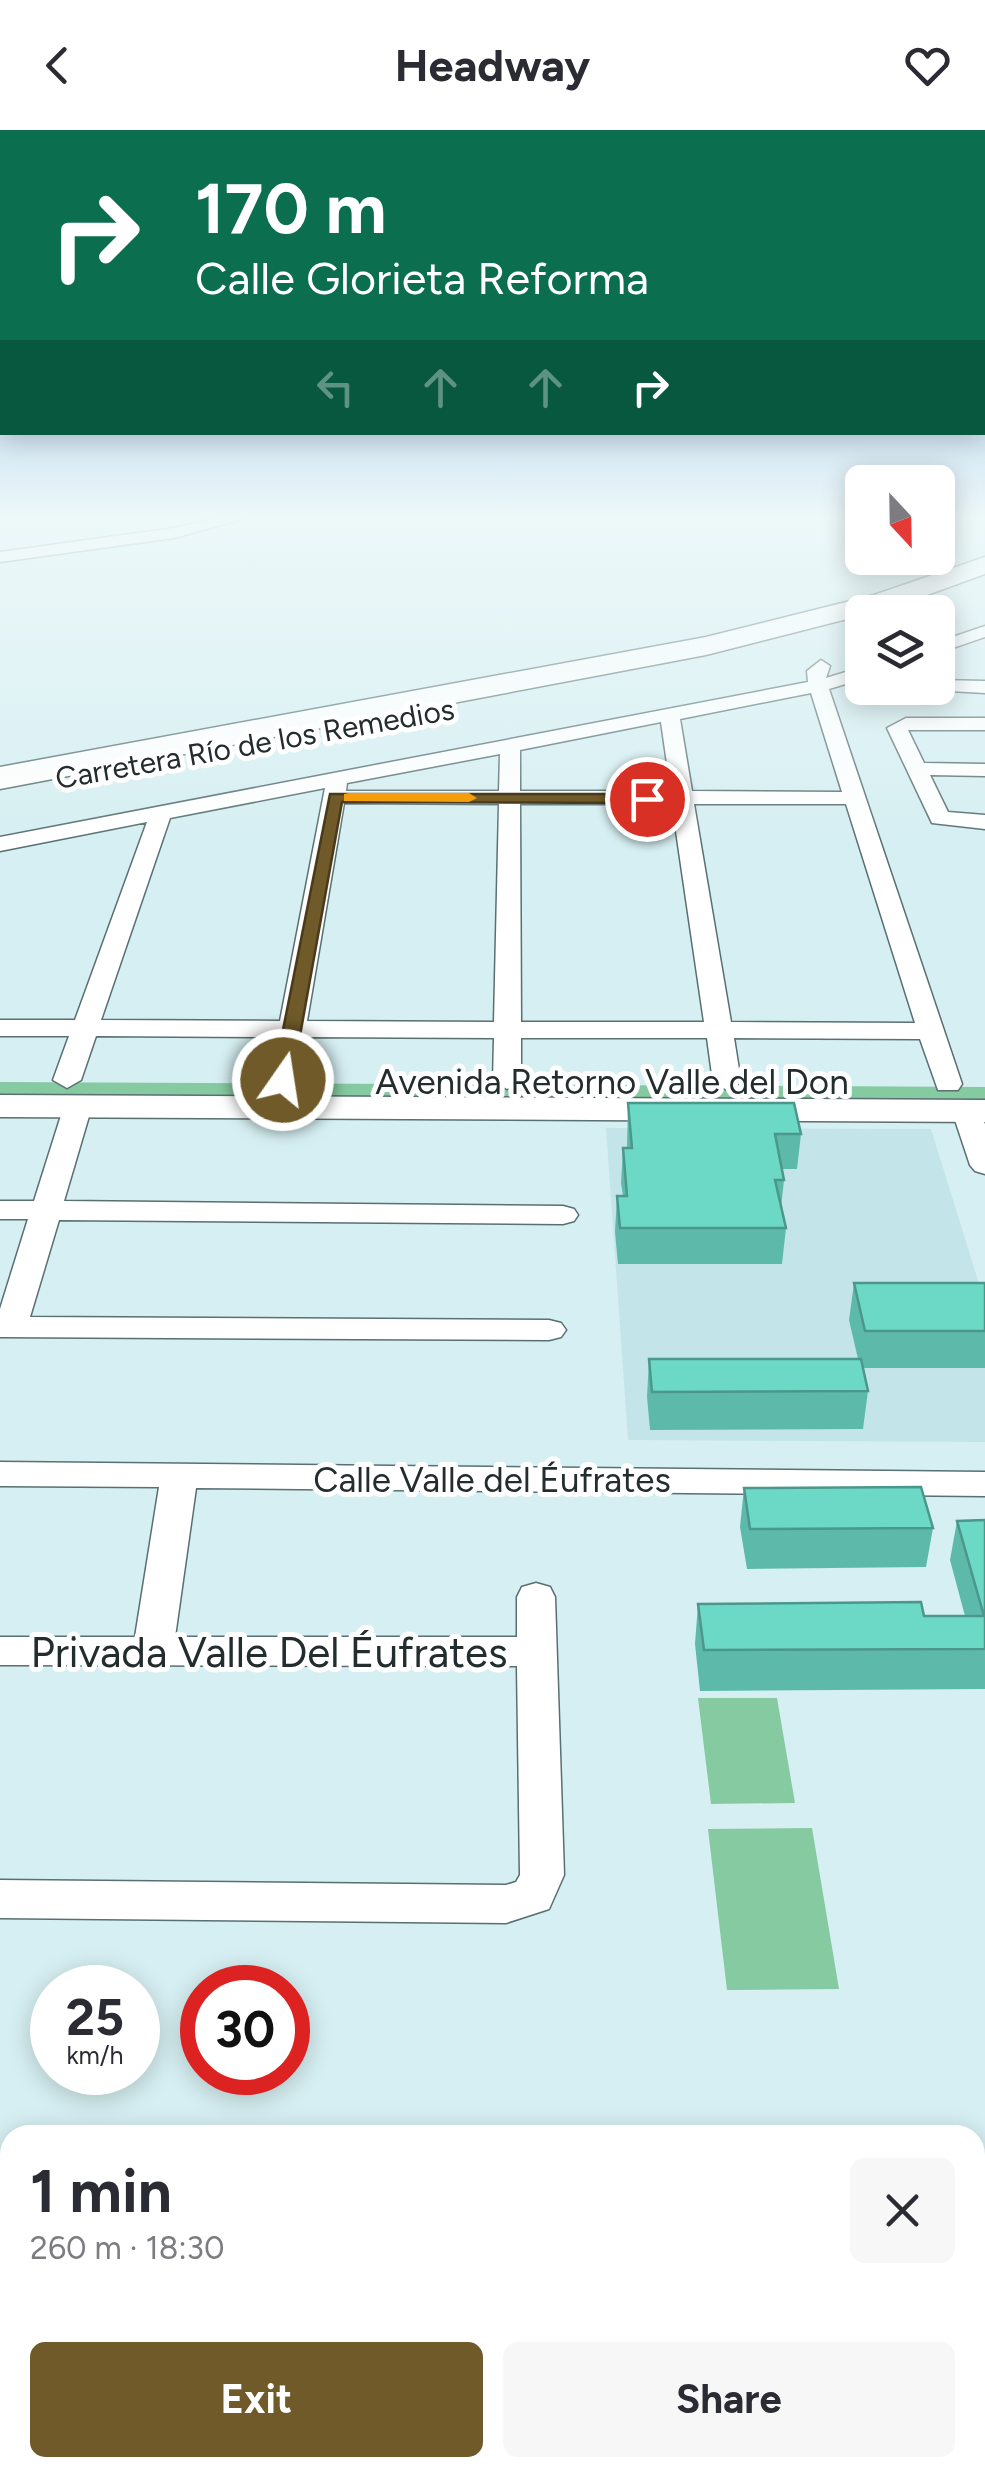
<!DOCTYPE html>
<html lang="en">
<head>
<meta charset="utf-8">
<style>
  :root { --surface:#fff; --page:#f7f7f7; --text:#2b2b33; --muted:#7c7c81; --accent:#705a29 }
  body { margin:0; font-family:Figtree,sans-serif; background:var(--page); color:var(--text); height:100vh; display:flex; flex-direction:column; font-size:38px; white-space:nowrap }
  * { box-sizing:border-box; margin:0 }
  p { font-size:32px; color:var(--muted) }
  .icon { flex:none; width:55px; height:55px; fill:none; stroke:currentColor; stroke-width:2; stroke-linecap:round; stroke-linejoin:round }
  .map { position:relative; flex:1; overflow:hidden }
  .side { position:absolute; left:0px; top:1995px; width:985px; height:352px; display:flex; flex-direction:column; background:var(--surface); border-radius:30px 30px 0 0; box-shadow:0 5px 25px #0003 }
  .side>* { flex:none }
  .hud { position:absolute; left:0px; top:0px; width:985px; height:305px; box-shadow:0 5px 25px #0003; background:#0b6e4f; color:#fff; overflow:hidden }
  .needle { width:65px; rotate:158deg }
  .tools { position:absolute; left:845px; top:335px; display:grid; gap:20px }
  .tools a { display:grid; place-items:center; width:110px; height:110px; border-radius:15px; background:var(--surface); box-shadow:0 5px 25px #0003; font-size:50px }
  .speed { position:absolute; left:30px; top:1835px; display:flex; gap:20px; font-size:50px; font-weight:700; text-align:center }
  .speed>* { display:grid; place-content:center; width:130px; height:130px; border-radius:50%; background:var(--surface); box-shadow:0 5px 25px #0003; line-height:1 }
  .speed small { font-size:25px; font-weight:400 }
  .speed .limit { border:15px solid #d22; background:#fff; color:#111 }
  .pin { position:absolute; display:grid; place-items:center; width:85px; height:85px; color:#fff; margin:-42px; border:5px solid #fff; border-radius:50%; box-shadow:0 2px 10px #0007 }
  .me { position:absolute; width:110px; margin:-55px; rotate:13deg; stroke-linejoin:round; filter:drop-shadow(0 0 8px #0008) }
  .turn { display:flex; align-items:center; gap:35px; height:210px; padding:0 30px; font-size:45px }
  .turn .icon { width:130px; height:130px; stroke-width:2.5 }
  .turn b { display:block; font-size:70px; line-height:85px }
  .lanes { display:flex; align-items:center; height:95px; padding:0 30px; background:#0003; justify-content:center; gap:50px; direction:ltr }
  .lanes .off { opacity:.35 }
  .round { display:grid; place-items:center; flex:none; width:105px; height:105px; border-radius:15px; background:var(--page) }
  .headline { display:flex; align-items:center; justify-content:space-between; height:170px; padding:0 30px }
  h1 { font-size:60px; font-weight:700; line-height:75px }
  .action { display:flex; gap:20px; margin-top:auto; padding:20px 30px }
  .action a { flex:1; height:115px; border-radius:15px; background:var(--accent); color:#fff; font-size:40px; font-weight:700; line-height:115px; text-align:center }
  .action a+a { background:var(--page); color:var(--text) }
  header { display:flex; justify-content:space-between; align-items:center; height:130px; padding:0 30px; background:var(--surface); font-size:45px; font-weight:700 }
  .map>svg:first-child { display:block }
  .built { fill:#c3e5e9 }
  .green { fill:#86caa1 }
  .lines { fill:none; stroke-linecap:round; stroke-linejoin:round }
  .minor-casing { stroke:#596f72; stroke-width:3 }
  .tertiary-casing { stroke:#596f72; stroke-width:3 }
  .motorway-casing { stroke:#596f72; stroke-width:3 }
  .minor { fill:#fff; fill-rule:evenodd }
  .tertiary { fill:#fff; fill-rule:evenodd }
  .motorway { fill:#fff; fill-rule:evenodd }
  .wall { fill:#5dbaaa }
  .building { fill:#6cd8c6; stroke:#4c978b; stroke-width:2.5 }
  .route { fill:#705a29; stroke:#493a1b; stroke-width:2.5 }
  .slow { fill:#f59e0b }
  .labels { text-anchor:middle; stroke-width:10; stroke-linejoin:round; paint-order:stroke }
  .far-street-label { font-size:30px; fill:#242d2e; stroke:#fff }
  .street-label { font-size:35px; fill:#242d2e; stroke:#fff }
  .near-street-label { font-size:42px; fill:#242d2e; stroke:#fff }
</style>
</head>
<body>
<header><svg class="icon" aria-label="back" viewBox="0 0 24 24"><path d="M15 5l-7 7 7 7"/></svg>Headway<svg class="icon" aria-label="heart" viewBox="0 0 24 24"><path d="M12 20l-8-8c-3-5 5-10 8-4 3-6 11-1 8 4z"/></svg></header>
<div class="map">
<svg width="985" height="2347" viewBox="0 0 985 2347">
  <rect width="100%" height="100%" fill="#d6eff2"/>
  <path class="built" d="M606,998L931,999L985,1173V1312L628,1310Z"/>
  <path class="green" d="M0,952L985,957V973L0,969Z
    M698,1568H777L795,1673L711,1674Z
    M812,1698L839,1859L727,1860L708,1699Z"/>
  <g class="lines">
    <g class="minor-casing">
      <path id="minor" d="M221,387H250L174,408L0,432V422L174,398Z
        M985,496V507L938,523V512Z
        M821,530L830,536L826,548L862,537V549L829,559L962,954L958,960H938L920,909L734,908L741,952L727,960L713,952L707,908H521V951L507,959L493,951L494,908L304,907L297,950L283,958L269,950L277,907L96,906L81,950L67,958L53,950L69,906H0V890H75L147,692L0,721V707L808,552L807,541ZM811,563L842,662L692,661L680,589ZM661,592L671,661H520V620ZM500,624L499,661H346L347,653ZM325,658L280,891L101,890L170,688ZM344,673L499,674L494,892L307,891ZM520,674H672L704,892H521ZM694,674H846L915,893L731,892Z
        M938,550L985,551V563L931,560L929,558H938Z
        M906,588H985V600H908L924,633L985,634V646L930,645L948,682L985,685V699L932,693L887,598Z
        M78,968L88,970L92,976L64,1071L563,1076L574,1079L578,1085L574,1091L563,1094L59,1090L30,1187L549,1190L561,1193L566,1200L561,1207L549,1210L0,1207V1179L28,1089H0V1071H34L64,976L68,970Z
        M966,972L976,975L985,994V1044L975,1041L970,1035L952,981L956,975Z
        M0,1332L985,1342V1366L196,1358L175,1507H517V1467L522,1457L536,1453L550,1457L555,1467L564,1745L549,1779L506,1793L0,1788V1750L506,1755L516,1752L520,1745L517,1536L0,1535V1507H135L159,1357L0,1356Z
        M0,2033H10V2081H0Z
        M975,2046H985V2094H975Z
        M106,2338H164L163,2347H105Z
        M293,2338H351L350,2347H292Z
        M655,2338H713L714,2347H656Z"/>
    </g>
    <g class="tertiary-casing">
      <path id="tertiary" d="M0,965L985,970V992L0,987Z"/>
    </g>
    <g class="motorway-casing">
      <path id="motorway" d="M985,427V444L894,477L706,525L0,659V637L706,507L874,465Z"/>
    </g>
    <use href="#minor" class="minor"/>
    <use href="#tertiary" class="tertiary"/>
    <use href="#motorway" class="motorway"/>
  </g>
  <path class="wall" d="M628,973L801,1004L797,1039H782L784,1050L781,1078L786,1098L782,1134H618L615,1102L617,1066H623L621,1053L623,1018H627Z
    M854,1153H985V1238H863L868,1261L863,1299L650,1300L647,1267L649,1229H858L849,1190Z
    M744,1358L933,1398L926,1437L747,1439L740,1397Z
    M985,1390V1559L700,1561L695,1514L698,1474L924,1486H965L950,1430L957,1391Z"/>
  <path class="building" d="M628,973H794L801,1004H775L784,1050H775L786,1098H620L617,1066H627L623,1018H632Z
    M854,1153H985V1201H865Z
    M649,1229H861L868,1261L652,1262Z
    M921,1357L933,1398L750,1399L744,1358Z
    M985,1390V1519L704,1520L698,1474L921,1472L924,1486H984L957,1391Z"/>
  <linearGradient id="sky" x2="0" y2="1"><stop stop-color="#70a5dc"/><stop offset="0.54" stop-color="#edf8f9"/><stop offset="1" stop-color="#edf8f9" stop-opacity="0"/></linearGradient>
  <rect width="985" height="716" fill="url(#sky)"/>
  <path class="route" d="M330,664H647L655,669L647,673L342,672L292,950L283,956L273,950Z"/>
  <path class="slow" d="M349,663H469L477,668L469,672L344,671V664Z"/>
  <g class="labels">
    <g class="far-street-label">
      <text transform="translate(255 614) rotate(-10)" y="10">Carretera Río de los Remedios</text>
    </g>
    <g class="street-label">
      <text x="612" y="964">Avenida Retorno Valle del Don</text>
      <text x="492" y="1362">Calle Valle del Éufrates</text>
    </g>
    <g class="near-street-label">
      <text x="269" y="1537">Privada Valle Del Éufrates</text>
    </g>
  </g>
</svg>
<div class="tools">
<a><svg class="needle" viewBox="-14 -14 28 28"><path d="M0-13l5 13h-10z" fill="#e53935"/><path d="M0 13l5-13h-10z" fill="#7c7c81"/></svg></a>
<a><svg class="icon" aria-label="layers" viewBox="0 0 24 24"><path d="M12 4l9 5-9 5-9-5zM3 14l9 5 9-5"/></svg></a>
</div>
<div class="speed"><div>25<small>km/h</small></div><div class="limit">30</div></div>
<div class="pin" style="left:647px;top:669px;background:#d93025"><svg class="icon" aria-label="arrive" viewBox="0 0 24 24"><path d="M6 21V4h12l-3 4 3 4H6"/></svg></div>
<svg class="me" style="left:283px;top:950px" viewBox="-20 -20 40 40"><circle r="17" fill="#705a29" stroke="#fff" stroke-width="3"/><path d="M0-11L8 9 0 5-8 9z" fill="#fff"/></svg>
<div class="hud">
<div class="turn"><svg class="icon" aria-label="right" viewBox="0 0 24 24"><path d="M7 20v-9h11M14 6l5 5-5 5"/></svg><div><b>170 m</b>Calle Glorieta Reforma</div></div>
<div class="lanes"><svg class="icon off" aria-label="left" viewBox="0 0 24 24"><path d="M17 20v-9H6M10 6l-5 5 5 5"/></svg><svg class="icon off" aria-label="ahead" viewBox="0 0 24 24"><path d="M12 20V5M6 11l6-6 6 6"/></svg><svg class="icon off" aria-label="ahead" viewBox="0 0 24 24"><path d="M12 20V5M6 11l6-6 6 6"/></svg><svg class="icon" aria-label="right" viewBox="0 0 24 24"><path d="M7 20v-9h11M14 6l5 5-5 5"/></svg></div>
</div>
<section class="side">
<div class="headline"><div><h1>1 min</h1><p>260 m · 18:30</p></div><a class="round"><svg class="icon" aria-label="close" viewBox="0 0 24 24"><path d="M6 6l12 12M18 6L6 18"/></svg></a></div>
<div class="action"><a>Exit</a><a>Share</a></div>
</section>
</div>
</body>
</html>
